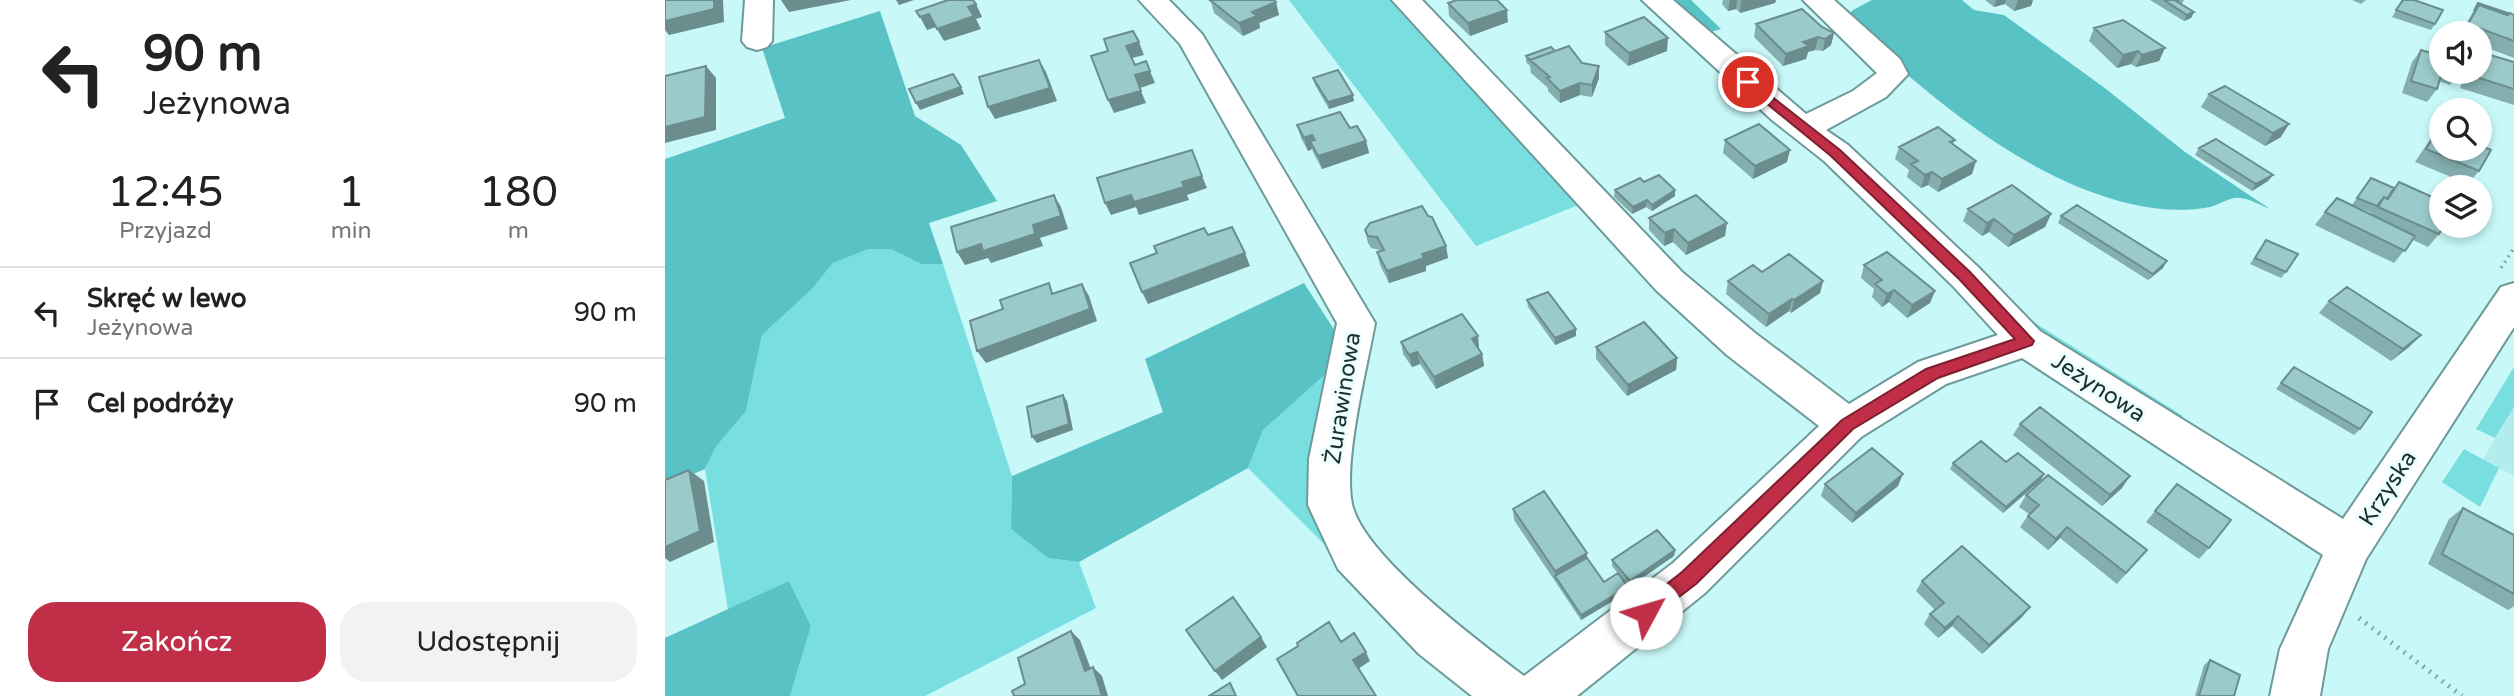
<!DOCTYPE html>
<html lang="pl">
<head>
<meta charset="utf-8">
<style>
  :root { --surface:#fff; --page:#f2f2f2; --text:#222; --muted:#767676; --line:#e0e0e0; --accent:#c02f47 }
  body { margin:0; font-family:"Varela Round",sans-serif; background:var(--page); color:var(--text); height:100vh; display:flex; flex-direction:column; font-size:26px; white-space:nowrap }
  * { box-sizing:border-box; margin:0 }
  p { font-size:23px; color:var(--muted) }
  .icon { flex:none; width:38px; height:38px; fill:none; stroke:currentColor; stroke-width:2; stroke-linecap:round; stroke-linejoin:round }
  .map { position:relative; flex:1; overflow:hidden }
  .side { display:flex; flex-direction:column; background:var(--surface); width:665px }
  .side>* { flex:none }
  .top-card { background:#fff; color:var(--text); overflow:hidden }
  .tools { position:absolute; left:1764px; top:21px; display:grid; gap:14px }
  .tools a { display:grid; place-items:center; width:63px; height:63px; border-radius:50%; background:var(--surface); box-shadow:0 4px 10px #0003; font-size:35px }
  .pin { position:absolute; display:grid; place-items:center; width:60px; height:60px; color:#fff; margin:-30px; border:4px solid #fff; border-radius:50%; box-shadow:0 2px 7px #0007 }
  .me { position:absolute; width:77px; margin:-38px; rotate:51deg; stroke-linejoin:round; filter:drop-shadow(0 0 5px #0008) }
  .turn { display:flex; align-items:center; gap:24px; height:147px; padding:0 28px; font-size:32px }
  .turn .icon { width:91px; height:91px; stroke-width:2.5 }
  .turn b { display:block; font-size:49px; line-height:60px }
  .eta { display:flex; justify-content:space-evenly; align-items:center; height:119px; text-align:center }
  .eta b { font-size:42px; font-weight:600; line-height:49px }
  .cta { display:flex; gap:14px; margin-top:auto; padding:14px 28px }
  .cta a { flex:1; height:80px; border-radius:28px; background:var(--accent); color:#fff; font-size:28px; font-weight:600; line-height:80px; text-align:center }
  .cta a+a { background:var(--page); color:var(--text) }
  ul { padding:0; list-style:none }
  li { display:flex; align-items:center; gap:21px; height:91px; padding:0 28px; border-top:2px solid var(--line) }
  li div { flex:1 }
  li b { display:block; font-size:26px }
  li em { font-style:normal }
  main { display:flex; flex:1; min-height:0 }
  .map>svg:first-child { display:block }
  .built { fill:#b3eced }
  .green { fill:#78dee0 }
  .forest { fill:#59c2c4 }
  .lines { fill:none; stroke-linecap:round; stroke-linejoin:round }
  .minor-casing { stroke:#6d9a9a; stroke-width:4 }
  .path-far1 { stroke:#85aaaa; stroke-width:3.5; stroke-dasharray:2 4.5; stroke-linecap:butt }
  .path { stroke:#85aaaa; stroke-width:5; stroke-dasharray:2 6; stroke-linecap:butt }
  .minor { fill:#fff; fill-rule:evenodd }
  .wall { fill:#85aeae }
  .shaded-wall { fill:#6c8d8d }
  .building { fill:#9bcaca; stroke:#6c8d8d; stroke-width:2 }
  .route { fill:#c02f47; stroke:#7d1f2e; stroke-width:2 }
  .labels { text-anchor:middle; stroke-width:6; stroke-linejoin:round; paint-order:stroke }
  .street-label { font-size:23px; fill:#1d3030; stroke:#ecfefe }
</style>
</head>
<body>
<main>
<section class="side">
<div class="top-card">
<div class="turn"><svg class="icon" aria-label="left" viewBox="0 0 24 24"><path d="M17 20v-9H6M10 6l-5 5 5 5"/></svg><div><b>90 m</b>Jeżynowa</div></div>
</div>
<div class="eta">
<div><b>12:45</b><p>Przyjazd</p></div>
<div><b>1</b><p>min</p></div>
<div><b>180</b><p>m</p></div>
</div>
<ul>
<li><svg class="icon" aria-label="left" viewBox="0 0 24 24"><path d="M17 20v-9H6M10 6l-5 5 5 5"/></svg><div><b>Skręć w lewo</b><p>Jeżynowa</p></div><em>90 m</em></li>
<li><svg class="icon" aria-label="arrive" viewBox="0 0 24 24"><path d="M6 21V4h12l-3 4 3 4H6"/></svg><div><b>Cel podróży</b></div><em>90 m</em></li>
</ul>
<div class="cta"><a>Zakończ</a><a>Udostępnij</a></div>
</section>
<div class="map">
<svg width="1849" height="696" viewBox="0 0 1849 696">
  <rect width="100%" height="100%" fill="#c8f8f8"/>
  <path class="built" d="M1849,407V476L1818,459Z"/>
  <path class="green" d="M624,0H732L921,202L811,246Z
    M204,249H226L256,264H278L347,476L346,529L383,558L414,562L431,608L260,696H125L146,626L124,581L63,610L40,469L50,448L81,411L97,335L146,290L168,263Z
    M1351,311L1518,416L1503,422L1399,358Z
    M1849,367V407L1830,438L1811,429Z
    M664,371L666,551L583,468L598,430Z
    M1799,449L1834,468L1815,507L1777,482Z"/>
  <path class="forest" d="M1003,0H1026L1056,29L1038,34Z
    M1207,0H1297L1309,10L1339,15L1441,89L1520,152L1605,209C1595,205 1585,199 1575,198C1566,196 1554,205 1545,207C1519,212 1492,210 1466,204C1354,177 1263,94 1179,19L1188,10Z
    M215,11L250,116L296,145L332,201L264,223L278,264H256L226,249H204L168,263L146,290L97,335L81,411L50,448L40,469L0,486V159L120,118L97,48Z
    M639,283L670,331L664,371L598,430L583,468L414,562L383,558L346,529L347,476L498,412L480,359Z
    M124,581L146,626L125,696H0V638Z"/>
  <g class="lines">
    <g class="minor-casing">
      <path id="minor" d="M80,0H108L107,41L102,47L92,50L82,47L77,41Z
        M474,0H504L537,34L710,323C702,368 678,461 687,504C698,556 816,643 859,676L1008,563L1154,426L1062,355L991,290L727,0H757L1017,272L1090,333L1184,404L1253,362L1333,335L1287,285L1159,161L1107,120L977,0H1008L1141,114L1188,91L1212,73L1138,0H1169L1235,59L1243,74L1221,97L1161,130L1183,145L1313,267L1375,331L1678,519L1836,287L1849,283V327L1701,559L1663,649L1655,696H1605L1615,649L1658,555L1357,358L1281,384L1196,437L1040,593L912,696H807L754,654L673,569L643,505L644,459L672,323L515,44Z"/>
    </g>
    <path class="path-far1" d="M1836,268L1849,248"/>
    <path class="path" d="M1694,618L1797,696"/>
    <use href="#minor" class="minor"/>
  </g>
  <path class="wall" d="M543,0H609L614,15L594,23L595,28L578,36L549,13L546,2Z
    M1058,0H1111L1110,3L1075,13L1071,9L1063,11L1057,4Z
    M1320,0H1368L1366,6L1349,11L1340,4L1329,7Z
    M1485,0H1519L1517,4L1529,12L1526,18L1519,21Z
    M1687,0H1701L1696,4Z
    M1737,0L1770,24L1766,30L1727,17Z
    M783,3L843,22L805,36L784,16Z
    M1813,3L1842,15H1849V58L1815,45V33H1796Z
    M1091,24L1169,33L1166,45L1158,51L1150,50L1143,52L1141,59L1118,66L1089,37Z
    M1429,28L1500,48L1494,61L1471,67L1466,64L1452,68L1424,41Z
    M940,32L1002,51L963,66L940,45Z
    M1756,50L1776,72H1795L1785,85L1774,81L1772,89L1762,102L1737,93L1747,62Z
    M890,51L917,63L934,78L927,97L915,95L895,103L883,91V88L866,73L865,66L861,62V56Z
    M1849,62V105L1795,88L1800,72H1815Z
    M648,78L689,101L664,109L650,85Z
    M1544,94L1616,137L1600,146L1536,107Z
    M632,125L685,128L701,141L704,153L657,169L649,154L647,149L643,151L636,138Z
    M1776,125L1814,171L1803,184L1750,162L1766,138Z
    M1060,140L1122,162L1088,179L1058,153Z
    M1290,140L1288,144L1311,161L1307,174L1273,192L1263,185L1256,188L1242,177L1244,170L1230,159L1234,147Z
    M1534,148L1603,181L1587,191L1530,155Z
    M1706,178L1729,188L1734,182L1774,221V234L1763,247L1748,240L1729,263L1650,225L1660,212L1706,214L1707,213L1687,205Z
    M979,182L1010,196L987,211L981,207L967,214L949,197L950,190Z
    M1303,209L1386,214L1380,227L1343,247L1324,232L1317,236L1298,221Z
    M1396,216L1498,268L1483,280L1393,223Z
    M984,218L1060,236L1021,255L1008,242L999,246L984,230Z
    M700,230L781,246L783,258L761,266V271L724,283L715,265L712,252L716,251L715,250L706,248L703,243Z
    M1601,240L1621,272L1616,278L1585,264Z
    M1199,265L1270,291L1265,303L1242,318L1224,302L1217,307L1207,297L1209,289L1196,278Z
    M1097,272L1158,281L1155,293L1126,313L1124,311L1101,327L1061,294L1063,281Z
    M862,300L911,329V336L890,345L863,307Z
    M1664,301L1744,347L1726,361L1654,313Z
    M813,336L814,348L813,349L817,354L819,366L771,389L755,364L747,367L738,354L736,342Z
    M931,347L1012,358L1011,370L962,396L931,359Z
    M1629,367L1695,429L1689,435L1611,389Z
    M1355,424L1457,488L1437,506L1348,435Z
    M1341,462L1379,474L1376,480L1338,513L1285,469L1288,463Z
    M1160,484L1233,486L1187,523L1156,496Z
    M1512,484L1544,548L1534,559L1481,522Z
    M1361,495L1482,550L1452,584L1395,538L1383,550L1355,527L1364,514L1354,507Z
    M1798,508L1849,535V606L1843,610L1763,564L1784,519Z
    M848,509L922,553V558L939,582L963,592L916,620L849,520Z
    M1010,550L1009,556L964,587L947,566V560Z
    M1257,581L1365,607L1357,617L1317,654L1287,626L1273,638L1259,624L1265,614L1270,610L1251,591Z
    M1545,660L1569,696H1530L1539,665Z"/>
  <path class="shaded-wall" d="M49,0H58L59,22L4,35L0,30V21Z
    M116,0H186L124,12Z
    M231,0H249L234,5Z
    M1065,0H1072L1071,9L1063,11Z
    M1079,0H1111L1110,3L1075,13L1076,1Z
    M1331,0H1341L1340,4L1329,7Z
    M1353,0H1368L1366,6L1349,11Z
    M611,2L614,15L594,23L595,28L578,36L574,23L587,12Z
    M311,4L317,17L311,19L316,29L279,41L272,29L303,7Z
    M842,10L843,22L805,36L803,23Z
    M1529,12L1526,18L1519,21L1522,15Z
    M264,14L271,27L262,30L255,17Z
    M1169,33L1166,45L1158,51L1160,39Z
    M1153,37L1150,50L1143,52L1141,59L1118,66L1121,54L1138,42Z
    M1003,38L1002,51L963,66L964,53Z
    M474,42L479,55L467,58L461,46Z
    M1500,48L1494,61L1471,67L1477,55Z
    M1473,51L1466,64L1452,68L1458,55Z
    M374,60L381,72L392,101L330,119L323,107Z
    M41,66L51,78V130L0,143V127Z
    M934,66V78L927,97V85Z
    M485,71L490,83L475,88L470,75Z
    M915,83V95L895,103V91Z
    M296,87L299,94L255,110L251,103Z
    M476,91L481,103L449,113L443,100Z
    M688,95L689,101L664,109L663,102Z
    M1624,124L1616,137L1600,146L1608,133Z
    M647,135L651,148L645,141L647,149L643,151L639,138Z
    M701,141L704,153L657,169L653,156Z
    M1125,150L1122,162L1088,179L1090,166Z
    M1311,161L1307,174L1273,192L1277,179Z
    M1267,172L1263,185L1256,188L1260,175Z
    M1608,175L1603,181L1587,191L1591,184Z
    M537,176L542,188L522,195L524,200L474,215L471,207L446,215L440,203Z
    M1010,190V196L987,211V205Z
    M389,195L396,207L403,229L375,238L378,246L326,263L323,258L300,265L292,252L368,225Z
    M982,200L981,207L967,214L968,207Z
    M1386,214L1380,227L1343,247L1349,235Z
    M1329,219L1324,232L1317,236L1322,223Z
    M1062,223L1060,236L1021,255L1023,243Z
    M1009,229L1008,242L999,246L1000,233Z
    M781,246L783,258L761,266V271L724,283L722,271L757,254Z
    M580,253L585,266L483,304L477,292Z
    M1502,261L1498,268L1483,280L1488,274Z
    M1158,281L1155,293L1126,313L1129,300Z
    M417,284L424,296L432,321L321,363L312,351Z
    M1229,290L1224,302L1217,307L1222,294Z
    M1270,291L1265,303L1242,318L1247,305Z
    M1127,299L1124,311L1101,327L1104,314Z
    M911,329V336L890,345V338Z
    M1756,335L1744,347L1726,361L1738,349Z
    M813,336L814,348L808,351L807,339Z
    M752,352L755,364L747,367L744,355Z
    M817,354L819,366L771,389L769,377Z
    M1012,358L1011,370L962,396L963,385Z
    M398,395L402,401L408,430L372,443L367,437Z
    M24,470L39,481L49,542L5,562L0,558V547Z
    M1238,474L1233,486L1187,523L1191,513Z
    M1379,474L1376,480L1338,513L1341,507Z
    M1465,476L1457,488L1437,506L1445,495Z
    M1402,527L1395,538L1383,550L1391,539Z
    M1010,550L1009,556L964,587L965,581Z
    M922,553V564L890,576V571Z
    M963,587V592L916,620V615Z
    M1365,607L1357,617L1317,654L1324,645Z
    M1293,616L1287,626L1273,638L1280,628Z
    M406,631L415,640L430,680L420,671Z
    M596,637L602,647L557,680L550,671Z
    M701,652L705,661L693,669L688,660Z
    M428,667L437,676L443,696H437Z"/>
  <path class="building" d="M0,0H49V9L0,21Z
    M283,0H308L311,4L303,7L309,16L272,29L264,14L255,17L251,11Z
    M545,0H609L611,2L587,12L592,16L574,23Z
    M792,0H832L842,10L803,23L783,3Z
    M1499,0H1514L1511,1L1529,12L1522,15Z
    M1738,0H1749L1778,10L1770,24L1731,10Z
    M1813,3L1843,13L1842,15L1814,5L1809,11Z
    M1814,5L1843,15L1845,13L1849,15V41L1803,24Z
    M1137,9L1157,27L1169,33L1160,39L1153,37L1138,42L1144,46L1121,54L1091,24Z
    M979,17L1003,38L964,53L940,32Z
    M1458,20L1500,48L1477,55L1473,51L1458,55L1429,28Z
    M468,31L474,42L461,46L470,65L481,61L485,71L470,75L476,91L443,100L426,56L443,51L439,39Z
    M904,46L917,63L934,66L927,85L915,83L895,91L882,78L885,77L865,60Z
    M886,47L890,51L865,60L861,56Z
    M1756,50L1776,56L1777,72L1772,89L1746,81Z
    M1815,52L1849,62V89L1805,75L1806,72H1815Z
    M374,60L385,88L323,107L314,77Z
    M41,66L40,117L0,127V76Z
    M673,70L688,95L663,102L648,78Z
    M288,74L296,87L251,103L244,89Z
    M1560,86L1624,124L1608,133L1544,94Z
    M675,112L685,128L692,126L701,141L653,156L645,141L650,140L647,135L639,138L632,125Z
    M1094,124L1125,150L1090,166L1060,140Z
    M1776,125V149H1815V145L1826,150L1814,171L1761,149Z
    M1273,127L1290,140L1285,142L1311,161L1277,179L1267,172L1260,175L1246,164L1253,161L1234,147Z
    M1551,139L1608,175L1591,184L1534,148Z
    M527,150L537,176L517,182L519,187L469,202L466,195L440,203L432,178Z
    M994,175L1010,190L987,205L982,200L968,207L950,190L975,178L979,182Z
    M1706,178L1729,188L1722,199L1719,197L1712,206L1692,198Z
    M1734,182L1776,201V216L1774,221L1776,222V226H1779L1774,234L1713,207L1719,197L1723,199Z
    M1347,185L1386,214L1349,235L1329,219L1322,223L1303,209Z
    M389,195L396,216L368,225L370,234L318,251L316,244L292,252L286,227Z
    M1031,195L1062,223L1023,243L1009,229L1000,233L984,218Z
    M1672,198L1750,236L1740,251L1660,212Z
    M1412,205L1502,261L1488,274L1396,216Z
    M757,206L763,216L767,217L781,246L757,254L759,258L722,271L712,252L719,250L712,237L703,236L700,230L705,223Z
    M567,227L580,253L477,292L465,263L492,253L489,246L539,228L543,235Z
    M1601,240L1633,254L1621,272L1590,258Z
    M1222,252L1270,291L1247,305L1229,290L1222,294L1210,284L1217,280L1199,265Z
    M1124,254L1158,281L1129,300L1127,299L1104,314L1063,281L1088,265L1097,272Z
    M384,283L387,294L417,284L425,309L312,351L305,321L338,309L335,300Z
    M1682,287L1756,335L1738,349L1664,301Z
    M883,292L911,329L890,338L862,300Z
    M797,314L813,336L807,339L817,354L769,377L752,352L744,355L736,342Z
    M979,322L1012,358L963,385L931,347Z
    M1629,367L1707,412L1695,429L1616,383Z
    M398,395L404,424L367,437L362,407Z
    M1375,407L1465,476L1445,495L1355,424Z
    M1316,441L1341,462L1353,453L1379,474L1341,507L1288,463Z
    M1207,448L1238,474L1191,513L1160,484Z
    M24,470L35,531L0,547V480Z
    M1383,475L1482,550L1461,573L1402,527L1391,539L1363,516L1374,505L1361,495Z
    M1512,484L1566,520L1544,548L1490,511Z
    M879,491L922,553L890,571L848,509Z
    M1798,508L1849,535V594L1777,554Z
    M992,530L1010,550L965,581L947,560Z
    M1297,546L1365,607L1324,645L1293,616L1280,628L1265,614L1279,603L1257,581Z
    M922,558L939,582L953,573L963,587L916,615L890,576Z
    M568,597L596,637L550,671L521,630Z
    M664,622L676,642L689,633L701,652L688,660L711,696H633L612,659L633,646L632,643Z
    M406,631L420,671L428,667L437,696H349L347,691L360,684L353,658Z
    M1545,660L1575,675L1569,696H1534Z
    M565,683L571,696H544Z"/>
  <path class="route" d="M1083,78L1175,150L1305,272L1369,341L1367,345L1273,378L1188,429L1031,584L981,622L974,619L971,613L974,606L1017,572L1177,420L1261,369L1350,339L1295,280L1166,156L1079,85V80Z"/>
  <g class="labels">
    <g class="street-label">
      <text transform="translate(1434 387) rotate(33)" y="8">Jeżynowa</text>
      <text transform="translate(677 398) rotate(-81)" y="8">Żurawinowa</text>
      <text transform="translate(1722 488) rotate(-57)" y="8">Krzyska</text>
    </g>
  </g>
</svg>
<div class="tools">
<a><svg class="icon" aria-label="sound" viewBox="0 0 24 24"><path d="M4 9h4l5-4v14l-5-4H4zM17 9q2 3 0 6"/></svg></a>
<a><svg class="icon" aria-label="search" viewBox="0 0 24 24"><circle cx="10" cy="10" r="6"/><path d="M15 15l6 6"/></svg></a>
<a><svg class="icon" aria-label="layers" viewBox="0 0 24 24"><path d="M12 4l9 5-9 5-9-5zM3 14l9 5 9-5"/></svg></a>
</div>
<div class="pin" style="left:1083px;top:82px;background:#d93025"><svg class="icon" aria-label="arrive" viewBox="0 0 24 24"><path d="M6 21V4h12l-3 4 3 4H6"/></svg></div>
<svg class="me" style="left:981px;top:613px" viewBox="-20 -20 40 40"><circle r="19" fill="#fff"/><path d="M0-13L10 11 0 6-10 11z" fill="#c02f47"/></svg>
</div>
</main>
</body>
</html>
